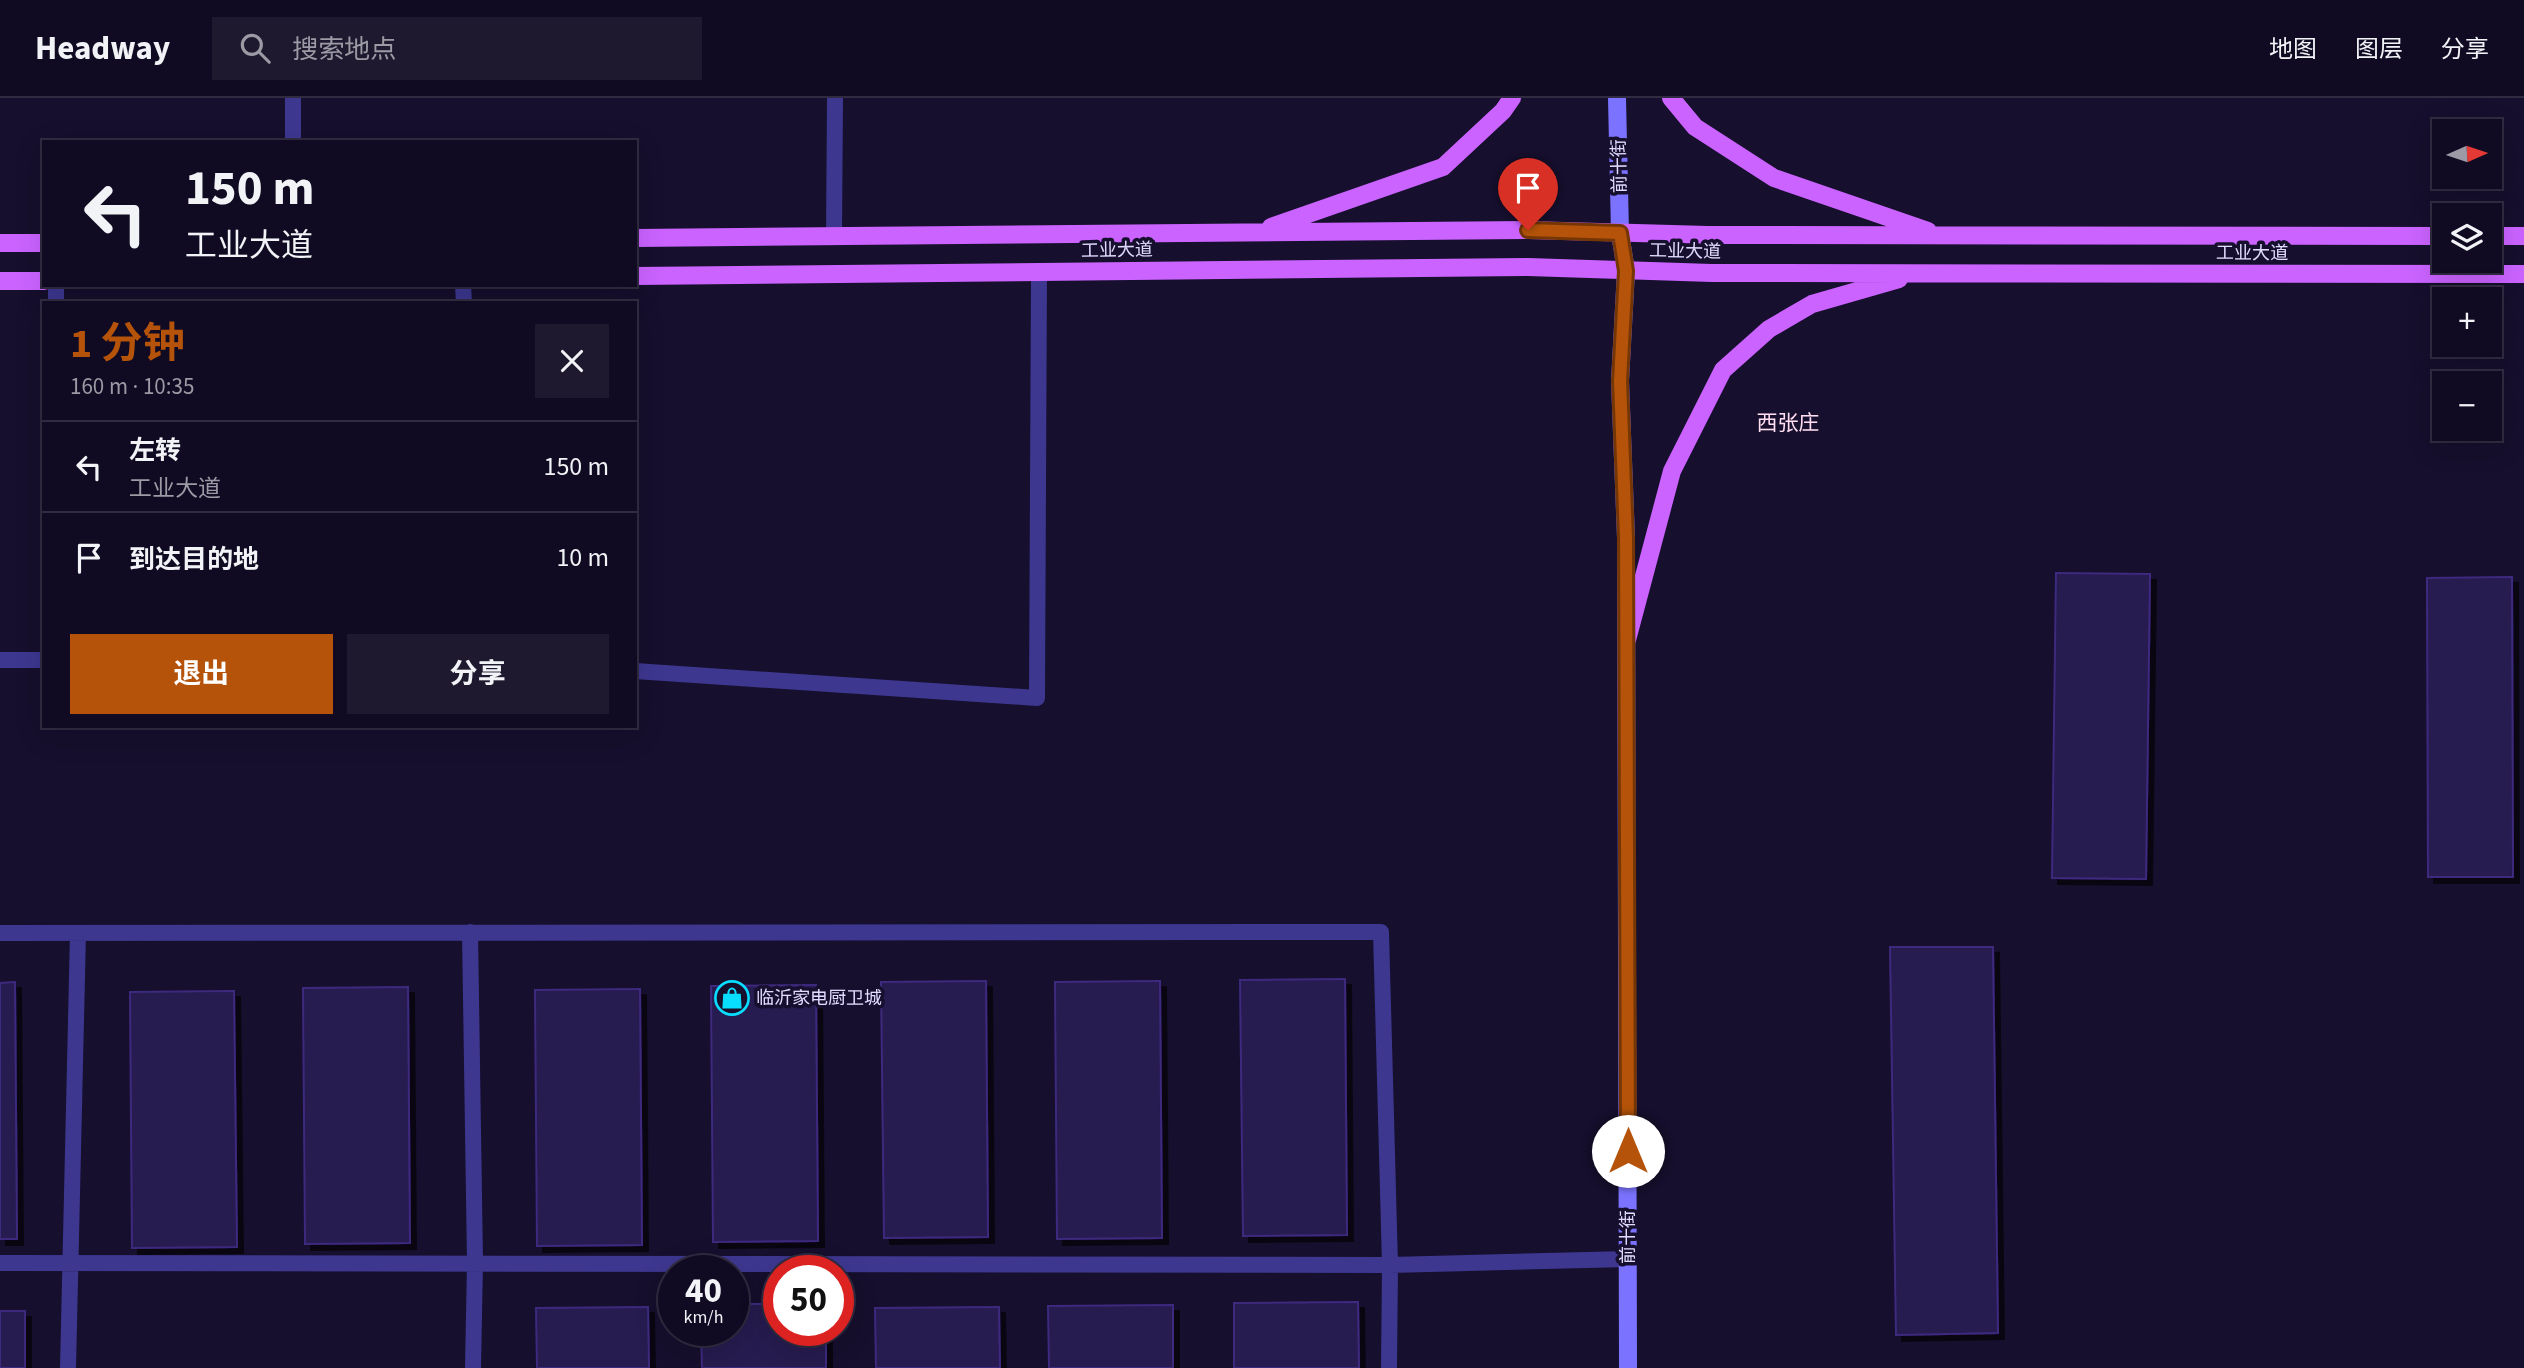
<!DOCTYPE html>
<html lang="zh">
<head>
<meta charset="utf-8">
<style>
  :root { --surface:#100b22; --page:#1e192f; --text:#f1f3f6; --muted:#9c9ba5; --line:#302b40; --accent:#b45309 }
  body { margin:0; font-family:"Source Sans 3","Noto Sans SC",sans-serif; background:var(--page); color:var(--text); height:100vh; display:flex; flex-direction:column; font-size:26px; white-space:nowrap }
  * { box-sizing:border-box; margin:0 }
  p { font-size:23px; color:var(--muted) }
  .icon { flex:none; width:38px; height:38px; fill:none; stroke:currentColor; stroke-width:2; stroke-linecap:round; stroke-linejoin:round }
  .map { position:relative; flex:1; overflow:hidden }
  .details { position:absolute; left:42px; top:203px; width:595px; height:427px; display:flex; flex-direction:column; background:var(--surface); border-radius:0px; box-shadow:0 7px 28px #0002,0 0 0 2px var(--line) }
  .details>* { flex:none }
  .banner { position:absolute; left:42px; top:42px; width:595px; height:147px; border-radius:0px; box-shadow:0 7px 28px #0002,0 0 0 2px var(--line); background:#100b22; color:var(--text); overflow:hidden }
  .needle { width:46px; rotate:87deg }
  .tools { position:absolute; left:2432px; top:21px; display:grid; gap:14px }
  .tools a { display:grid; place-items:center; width:70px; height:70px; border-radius:0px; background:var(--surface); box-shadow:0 7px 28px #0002,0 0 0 2px var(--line); font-size:35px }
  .speed { position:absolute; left:658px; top:1157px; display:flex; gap:14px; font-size:35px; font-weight:700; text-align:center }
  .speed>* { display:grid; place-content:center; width:91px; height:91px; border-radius:50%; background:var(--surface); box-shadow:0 7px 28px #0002,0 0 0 2px var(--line); line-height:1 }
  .speed small { font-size:18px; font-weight:400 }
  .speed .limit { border:10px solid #d22; background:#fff; color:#111 }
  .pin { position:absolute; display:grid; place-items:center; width:60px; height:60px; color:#fff; margin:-72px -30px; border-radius:50% 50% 50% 0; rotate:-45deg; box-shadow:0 0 7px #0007 }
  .pin .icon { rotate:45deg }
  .me { position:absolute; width:77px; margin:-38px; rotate:0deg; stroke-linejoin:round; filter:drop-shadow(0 0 5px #0008) }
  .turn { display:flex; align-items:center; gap:24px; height:147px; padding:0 28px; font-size:32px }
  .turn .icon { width:91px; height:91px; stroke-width:2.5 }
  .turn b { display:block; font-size:49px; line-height:60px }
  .round { display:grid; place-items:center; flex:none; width:74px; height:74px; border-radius:0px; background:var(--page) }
  .head { display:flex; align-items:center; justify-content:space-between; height:119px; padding:0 28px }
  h1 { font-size:42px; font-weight:700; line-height:52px; color:var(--accent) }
  .cta { display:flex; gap:14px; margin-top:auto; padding:14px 28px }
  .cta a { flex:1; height:80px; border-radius:0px; background:var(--accent); color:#fff; font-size:28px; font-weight:700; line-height:80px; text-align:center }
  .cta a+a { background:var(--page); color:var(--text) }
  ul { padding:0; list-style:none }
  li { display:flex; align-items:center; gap:21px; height:91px; padding:0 28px; border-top:2px solid var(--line) }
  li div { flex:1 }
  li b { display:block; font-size:26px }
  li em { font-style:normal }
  header { display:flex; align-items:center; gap:42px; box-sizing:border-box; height:98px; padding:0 35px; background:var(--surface); border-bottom:2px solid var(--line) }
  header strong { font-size:33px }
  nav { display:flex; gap:38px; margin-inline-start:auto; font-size:24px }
  .search { width:490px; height:63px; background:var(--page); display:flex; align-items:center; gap:18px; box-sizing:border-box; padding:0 24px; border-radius:0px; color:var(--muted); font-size:26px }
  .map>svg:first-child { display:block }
  .building { fill:#271a50; stroke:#3e2a7e; stroke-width:2; filter:url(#shadow) }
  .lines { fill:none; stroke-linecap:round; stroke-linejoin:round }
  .service { stroke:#3d3790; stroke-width:16 }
  .secondary { stroke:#7b73ff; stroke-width:18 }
  .primary { stroke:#ca63ff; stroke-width:18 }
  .route-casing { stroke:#753606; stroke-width:18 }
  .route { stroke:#b45309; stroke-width:12 }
  .labels { text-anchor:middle; stroke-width:7; stroke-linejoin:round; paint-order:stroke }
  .street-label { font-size:18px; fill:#e1dcff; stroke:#160f2d }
  .poi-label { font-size:18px; fill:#e1dcff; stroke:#160f2d; text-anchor:start }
  .quarter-label { font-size:21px; fill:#ffdef2; stroke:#160f2d }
</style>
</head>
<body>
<header>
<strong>Headway</strong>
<div class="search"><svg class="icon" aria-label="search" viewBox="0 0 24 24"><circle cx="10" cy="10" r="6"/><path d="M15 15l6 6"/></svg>搜索地点</div>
<nav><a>地图</a><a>图层</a><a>分享</a></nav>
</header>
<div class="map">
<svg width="2524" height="1270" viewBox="0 0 2524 1270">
  <defs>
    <filter id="shadow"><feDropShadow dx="6" dy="6" stdDeviation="0" flood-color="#0009"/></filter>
  </defs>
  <rect width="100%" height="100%" fill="#160f2d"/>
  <path class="building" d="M2056,475L2150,476L2146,781L2052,780Z
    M2512,479L2513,779H2428L2427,480Z
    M1890,849H1993L1998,1235L1896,1237Z
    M1345,881L1347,1137L1243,1138L1240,882Z
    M986,883L988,1139L884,1140L881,884Z
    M1160,883L1162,1140L1057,1141L1055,884Z
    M15,884L17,1141H0V885Z
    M816,887L818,1143L713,1144L711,888Z
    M408,889L410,1145L305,1146L303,890Z
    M640,891L642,1147L537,1148L535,892Z
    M234,893L237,1149L132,1150L130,894Z
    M1358,1204L1359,1270H1234V1205Z
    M733,1206H779V1232H826V1270H702L701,1232H733Z
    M1173,1207V1270H1049L1048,1208Z
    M648,1209L649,1270H537L536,1210Z
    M999,1209L1000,1270H876L875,1210Z
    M0,1213H25V1270H0Z"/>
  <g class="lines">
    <path class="service" d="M293,44V0
      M834,138L835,0
      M56,187V205
      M463,187L464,205
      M0,562H44
      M635,573L1037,600L1039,174
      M470,834L475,1164L473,1270
      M0,835L1381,834L1390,1167L1389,1270
      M0,1165L1390,1167L1628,1161
      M68,1270L78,835"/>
    <path class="secondary" d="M1617,0L1620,135L1626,173L1620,283L1626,440L1628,1270"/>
    <path class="primary" d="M1671,0L1695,29L1774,80L1928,133
      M1271,129L1443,69L1503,13L1512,0
      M2490,138H2524
      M635,140L1528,132L1708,137L2445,138
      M0,145H44
      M635,178L1528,169L1712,175L2524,176
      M0,183H44
      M1627,542L1672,373L1723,272L1769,231L1812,206L1899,181"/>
  </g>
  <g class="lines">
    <g class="route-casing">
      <path id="route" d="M1528,132L1620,135L1626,173L1620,283L1626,440L1628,1053"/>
    </g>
    <use href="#route" class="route"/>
  </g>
  <defs>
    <g id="shop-ring" transform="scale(1.75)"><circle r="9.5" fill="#160f2d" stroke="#08ddff" stroke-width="1.5"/><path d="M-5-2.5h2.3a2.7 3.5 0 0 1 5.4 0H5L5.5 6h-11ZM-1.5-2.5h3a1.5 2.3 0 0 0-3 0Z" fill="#08ddff"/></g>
  </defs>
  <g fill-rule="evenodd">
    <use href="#shop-ring" x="732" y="900"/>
  </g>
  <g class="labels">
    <g class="street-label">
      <text transform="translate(1619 68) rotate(-91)" y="6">前十街</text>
      <text transform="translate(1117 152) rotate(-1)" y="6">工业大道</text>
      <text transform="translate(1685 153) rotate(1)" y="6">工业大道</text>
      <text x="2252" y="161">工业大道</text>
      <text transform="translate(1628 1139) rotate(-90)" y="6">前十街</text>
    </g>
    <g class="poi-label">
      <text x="756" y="906">临沂家电厨卫城</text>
    </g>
    <g class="quarter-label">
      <text x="1788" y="332">西张庄</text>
    </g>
  </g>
</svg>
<div class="tools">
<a><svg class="needle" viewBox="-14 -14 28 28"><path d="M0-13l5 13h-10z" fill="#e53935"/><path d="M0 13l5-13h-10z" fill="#9c9ba5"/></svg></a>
<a><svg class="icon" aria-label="layers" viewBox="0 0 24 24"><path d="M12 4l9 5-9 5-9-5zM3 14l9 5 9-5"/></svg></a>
<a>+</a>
<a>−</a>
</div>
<div class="speed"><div>40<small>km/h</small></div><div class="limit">50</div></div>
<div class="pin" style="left:1528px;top:132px;background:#d93025"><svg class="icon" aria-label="arrive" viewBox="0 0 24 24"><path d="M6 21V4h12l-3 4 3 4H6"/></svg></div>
<svg class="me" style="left:1628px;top:1053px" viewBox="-20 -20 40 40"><circle r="19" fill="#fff"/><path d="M0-13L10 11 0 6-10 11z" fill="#b45309"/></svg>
<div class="banner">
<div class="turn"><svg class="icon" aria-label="left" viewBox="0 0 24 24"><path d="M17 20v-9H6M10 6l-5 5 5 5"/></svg><div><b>150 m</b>工业大道</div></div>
</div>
<section class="details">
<div class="head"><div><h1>1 分钟</h1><p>160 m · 10:35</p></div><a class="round"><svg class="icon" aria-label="close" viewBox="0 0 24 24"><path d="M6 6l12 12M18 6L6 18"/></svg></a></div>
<ul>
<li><svg class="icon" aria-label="left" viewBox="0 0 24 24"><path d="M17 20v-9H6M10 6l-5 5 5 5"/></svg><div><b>左转</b><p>工业大道</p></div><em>150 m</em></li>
<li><svg class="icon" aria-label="arrive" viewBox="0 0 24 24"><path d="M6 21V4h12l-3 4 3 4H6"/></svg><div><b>到达目的地</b></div><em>10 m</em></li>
</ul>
<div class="cta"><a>退出</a><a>分享</a></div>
</section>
</div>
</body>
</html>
